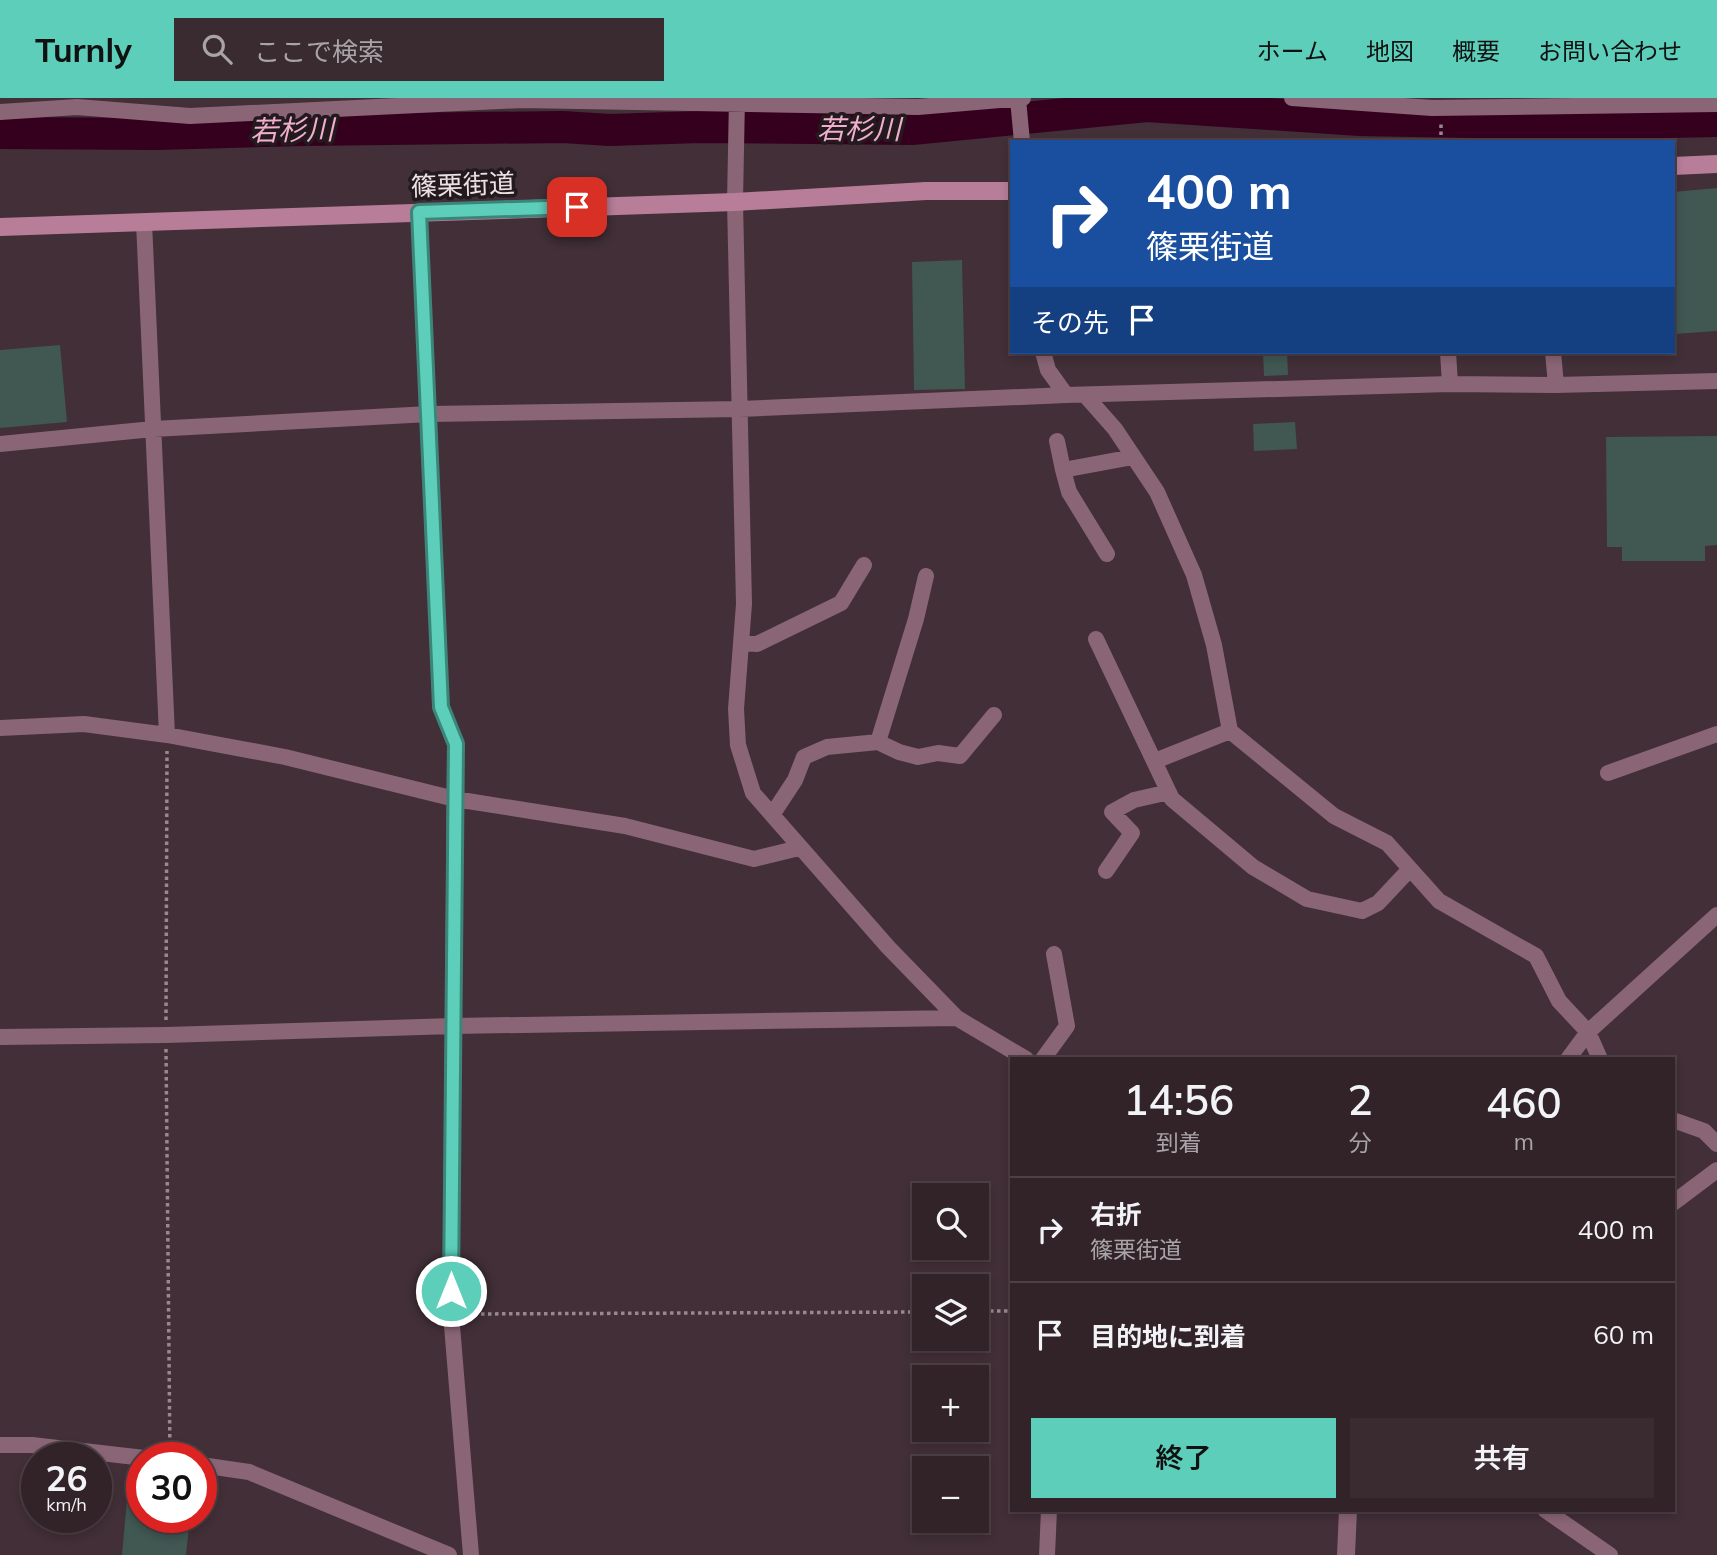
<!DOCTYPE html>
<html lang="ja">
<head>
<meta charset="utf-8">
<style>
  :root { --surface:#322329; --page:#3a2b31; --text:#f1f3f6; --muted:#a8a4a8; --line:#4d4046; --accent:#5cceba }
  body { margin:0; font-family:Mulish,"Noto Sans JP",sans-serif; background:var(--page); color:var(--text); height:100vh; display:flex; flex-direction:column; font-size:26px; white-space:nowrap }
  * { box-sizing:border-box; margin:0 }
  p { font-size:23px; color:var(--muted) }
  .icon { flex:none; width:38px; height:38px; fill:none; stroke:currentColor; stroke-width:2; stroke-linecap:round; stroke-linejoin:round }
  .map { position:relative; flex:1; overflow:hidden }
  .panel { position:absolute; left:1010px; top:959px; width:665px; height:455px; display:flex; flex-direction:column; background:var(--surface); border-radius:0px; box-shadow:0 4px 10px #0003,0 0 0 2px var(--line) }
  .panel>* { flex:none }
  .guide { position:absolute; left:1010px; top:42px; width:665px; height:214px; border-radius:0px; box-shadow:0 4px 10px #0003,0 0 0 2px var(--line); background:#1a4fa0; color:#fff; overflow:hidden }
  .controls { position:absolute; left:912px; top:1085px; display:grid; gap:14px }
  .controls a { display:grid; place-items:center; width:77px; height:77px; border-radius:0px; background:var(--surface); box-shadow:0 4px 10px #0003,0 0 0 2px var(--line); font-size:35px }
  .speed { position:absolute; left:21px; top:1344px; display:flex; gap:14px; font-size:35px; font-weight:700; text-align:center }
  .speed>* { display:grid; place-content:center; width:91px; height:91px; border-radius:50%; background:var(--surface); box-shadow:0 4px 10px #0003,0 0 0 2px var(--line); line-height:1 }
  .speed small { font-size:18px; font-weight:400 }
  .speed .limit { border:10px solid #d22; background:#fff; color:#111 }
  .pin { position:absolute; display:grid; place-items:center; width:60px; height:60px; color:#fff; margin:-30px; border-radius:14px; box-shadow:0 4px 10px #0006 }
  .me { position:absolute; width:77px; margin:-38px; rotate:0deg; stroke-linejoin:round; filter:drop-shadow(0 0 5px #0008) }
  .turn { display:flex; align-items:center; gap:24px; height:147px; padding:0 21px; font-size:32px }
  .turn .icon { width:91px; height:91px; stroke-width:2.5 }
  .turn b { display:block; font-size:49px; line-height:60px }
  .then { display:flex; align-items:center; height:66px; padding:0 21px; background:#0003; gap:14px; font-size:26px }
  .eta { display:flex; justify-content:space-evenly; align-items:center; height:119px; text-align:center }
  .eta b { font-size:42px; font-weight:600; line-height:49px }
  .action { display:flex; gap:14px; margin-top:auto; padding:14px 21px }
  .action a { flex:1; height:80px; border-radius:0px; background:var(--accent); color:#111; font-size:28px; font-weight:600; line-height:80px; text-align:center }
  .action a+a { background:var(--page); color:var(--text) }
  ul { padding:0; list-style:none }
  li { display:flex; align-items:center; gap:21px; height:105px; padding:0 21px; border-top:2px solid var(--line) }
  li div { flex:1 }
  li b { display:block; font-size:26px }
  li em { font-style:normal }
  header { display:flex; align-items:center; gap:42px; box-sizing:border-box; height:98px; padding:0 35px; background:var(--accent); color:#111 }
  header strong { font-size:33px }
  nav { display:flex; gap:38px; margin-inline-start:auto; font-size:24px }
  .search { width:490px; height:63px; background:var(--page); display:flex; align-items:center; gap:18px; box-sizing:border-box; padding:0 24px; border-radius:0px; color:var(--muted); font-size:26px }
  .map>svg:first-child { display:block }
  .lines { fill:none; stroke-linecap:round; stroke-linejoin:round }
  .river { stroke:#34001e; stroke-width:32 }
  .building { fill:#405752 }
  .path { stroke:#98898f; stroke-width:3.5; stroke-dasharray:3.5 3.5; stroke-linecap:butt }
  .minor { stroke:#8a6575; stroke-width:16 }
  .tertiary { stroke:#8a6575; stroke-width:18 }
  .secondary { stroke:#b87e99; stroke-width:18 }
  .route-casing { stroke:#3c8679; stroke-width:18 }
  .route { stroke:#5cceba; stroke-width:12 }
  .labels { text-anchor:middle; stroke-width:7; stroke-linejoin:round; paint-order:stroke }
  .street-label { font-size:26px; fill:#ede1e6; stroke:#231a1e }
  .water-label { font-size:28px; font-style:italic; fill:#f2aecd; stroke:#231a1e }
</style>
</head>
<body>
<header>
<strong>Turnly</strong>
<div class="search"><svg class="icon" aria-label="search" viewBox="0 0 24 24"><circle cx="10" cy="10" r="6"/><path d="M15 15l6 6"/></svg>ここで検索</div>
<nav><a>ホーム</a><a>地図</a><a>概要</a><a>お問い合わせ</a></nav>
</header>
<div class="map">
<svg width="1717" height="1457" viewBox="0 0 1717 1457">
  <rect width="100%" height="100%" fill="#422f37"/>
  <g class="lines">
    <path class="river" d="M0,35L157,36L304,32L563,29L610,32L700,29L912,31L1147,8L1360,22L1573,26L1717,23"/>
  </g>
  <path class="building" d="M1717,90V233L1674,236L1673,94Z
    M962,162L965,291L914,292L912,164Z
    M60,247L67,324L0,330V252Z
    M1263,254H1287L1288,277L1264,278Z
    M1295,324L1297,351L1254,353L1253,326Z
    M1717,338V447L1705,448V463H1622V449H1607L1606,339Z
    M130,1369L142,1370V1419H190L186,1457H122Z"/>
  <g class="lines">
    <path class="path" d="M1426,44H1431
      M1441,44V26
      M166,922L167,653
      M166,951L170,1360
      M976,1213H1012
      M467,1216L924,1214"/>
    <path class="minor" d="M737,0L735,104L744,506L736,611L738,647L753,695L888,849L957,920L1026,961
      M1292,0L1432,10L1717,6
      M1018,1L1022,44
      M0,14L77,9L190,18L521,2L918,9L1023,0
      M419,114L441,609L455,646L451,1216L471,1457
      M144,124L167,637
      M1043,254L1048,272L1066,297
      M1448,254L1450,286
      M1553,254L1556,287
      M1085,297L1115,331L1157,394L1194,477L1214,547L1230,633L1334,718L1387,745L1439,803L1536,858L1559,903L1588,934L1600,961
      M1057,343L1063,372
      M0,346L153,331L429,316L740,311L1066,297L1450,286L1556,287L1717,283
      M1107,456L1069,394L1063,372L1133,359
      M1096,541L1172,701L1253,769L1307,801L1362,813L1378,805L1410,771
      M741,545L757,546L841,505L864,467
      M0,630L84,626L167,637L285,659L455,701L625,728L754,761L799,750
      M878,644L916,521L926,478
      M1155,663L1230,633
      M1608,675L1717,636
      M772,717L795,682L804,659L827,649L878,644L899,654L918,659L938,655L960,658L994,617
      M1106,773L1132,735L1112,714L1134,702L1169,694
      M0,939L166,937L453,928L957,920
      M1043,961L1067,928L1054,856
      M1568,961L1588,934L1717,817
      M1673,1022L1704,1033L1717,1046
      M1673,1105L1717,1072
      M0,1347H32L144,1360
      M201,1367L249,1374L449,1457
      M1545,1412L1610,1457
      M1047,1457L1049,1412"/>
    <path class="tertiary" d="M1346,1457L1348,1412"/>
    <path class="secondary" d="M1673,68L1717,66
      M0,129L735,104L926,93H1012"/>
  </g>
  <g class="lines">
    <g class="route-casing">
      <path id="route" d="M451,1193L456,646L441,609L419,114L577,109"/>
    </g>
    <use href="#route" class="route"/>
  </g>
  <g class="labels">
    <g class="street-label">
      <text transform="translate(463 87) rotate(-2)" y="9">篠栗街道</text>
    </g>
    <g class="water-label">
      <text x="859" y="41">若杉川</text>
      <text transform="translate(292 32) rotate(-1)" y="10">若杉川</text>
    </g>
  </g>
</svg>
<div class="controls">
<a><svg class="icon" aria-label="search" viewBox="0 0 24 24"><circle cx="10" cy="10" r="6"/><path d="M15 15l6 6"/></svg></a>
<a><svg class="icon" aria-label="layers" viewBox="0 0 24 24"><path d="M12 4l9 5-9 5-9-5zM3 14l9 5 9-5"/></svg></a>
<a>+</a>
<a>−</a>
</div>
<div class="speed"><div>26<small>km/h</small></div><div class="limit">30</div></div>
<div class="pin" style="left:577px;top:109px;background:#d93025"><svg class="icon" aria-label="arrive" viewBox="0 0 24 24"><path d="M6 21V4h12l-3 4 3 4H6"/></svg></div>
<svg class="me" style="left:451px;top:1193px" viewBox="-20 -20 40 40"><circle r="17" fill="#5cceba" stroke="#fff" stroke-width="3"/><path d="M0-11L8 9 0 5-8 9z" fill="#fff"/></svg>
<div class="guide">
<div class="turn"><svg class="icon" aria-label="right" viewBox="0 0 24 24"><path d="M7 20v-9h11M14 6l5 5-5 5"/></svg><div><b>400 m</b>篠栗街道</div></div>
<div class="then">その先<svg class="icon" aria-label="arrive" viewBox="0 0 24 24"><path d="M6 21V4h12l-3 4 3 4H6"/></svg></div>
</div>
<section class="panel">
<div class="eta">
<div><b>14:56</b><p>到着</p></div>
<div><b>2</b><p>分</p></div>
<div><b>460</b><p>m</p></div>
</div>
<ul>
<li><svg class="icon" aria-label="right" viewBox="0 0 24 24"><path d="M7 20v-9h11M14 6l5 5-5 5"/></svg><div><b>右折</b><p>篠栗街道</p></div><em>400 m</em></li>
<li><svg class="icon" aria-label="arrive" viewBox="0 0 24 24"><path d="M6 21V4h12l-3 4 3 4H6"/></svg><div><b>目的地に到着</b></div><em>60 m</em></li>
</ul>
<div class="action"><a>終了</a><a>共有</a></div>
</section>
</div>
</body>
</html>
